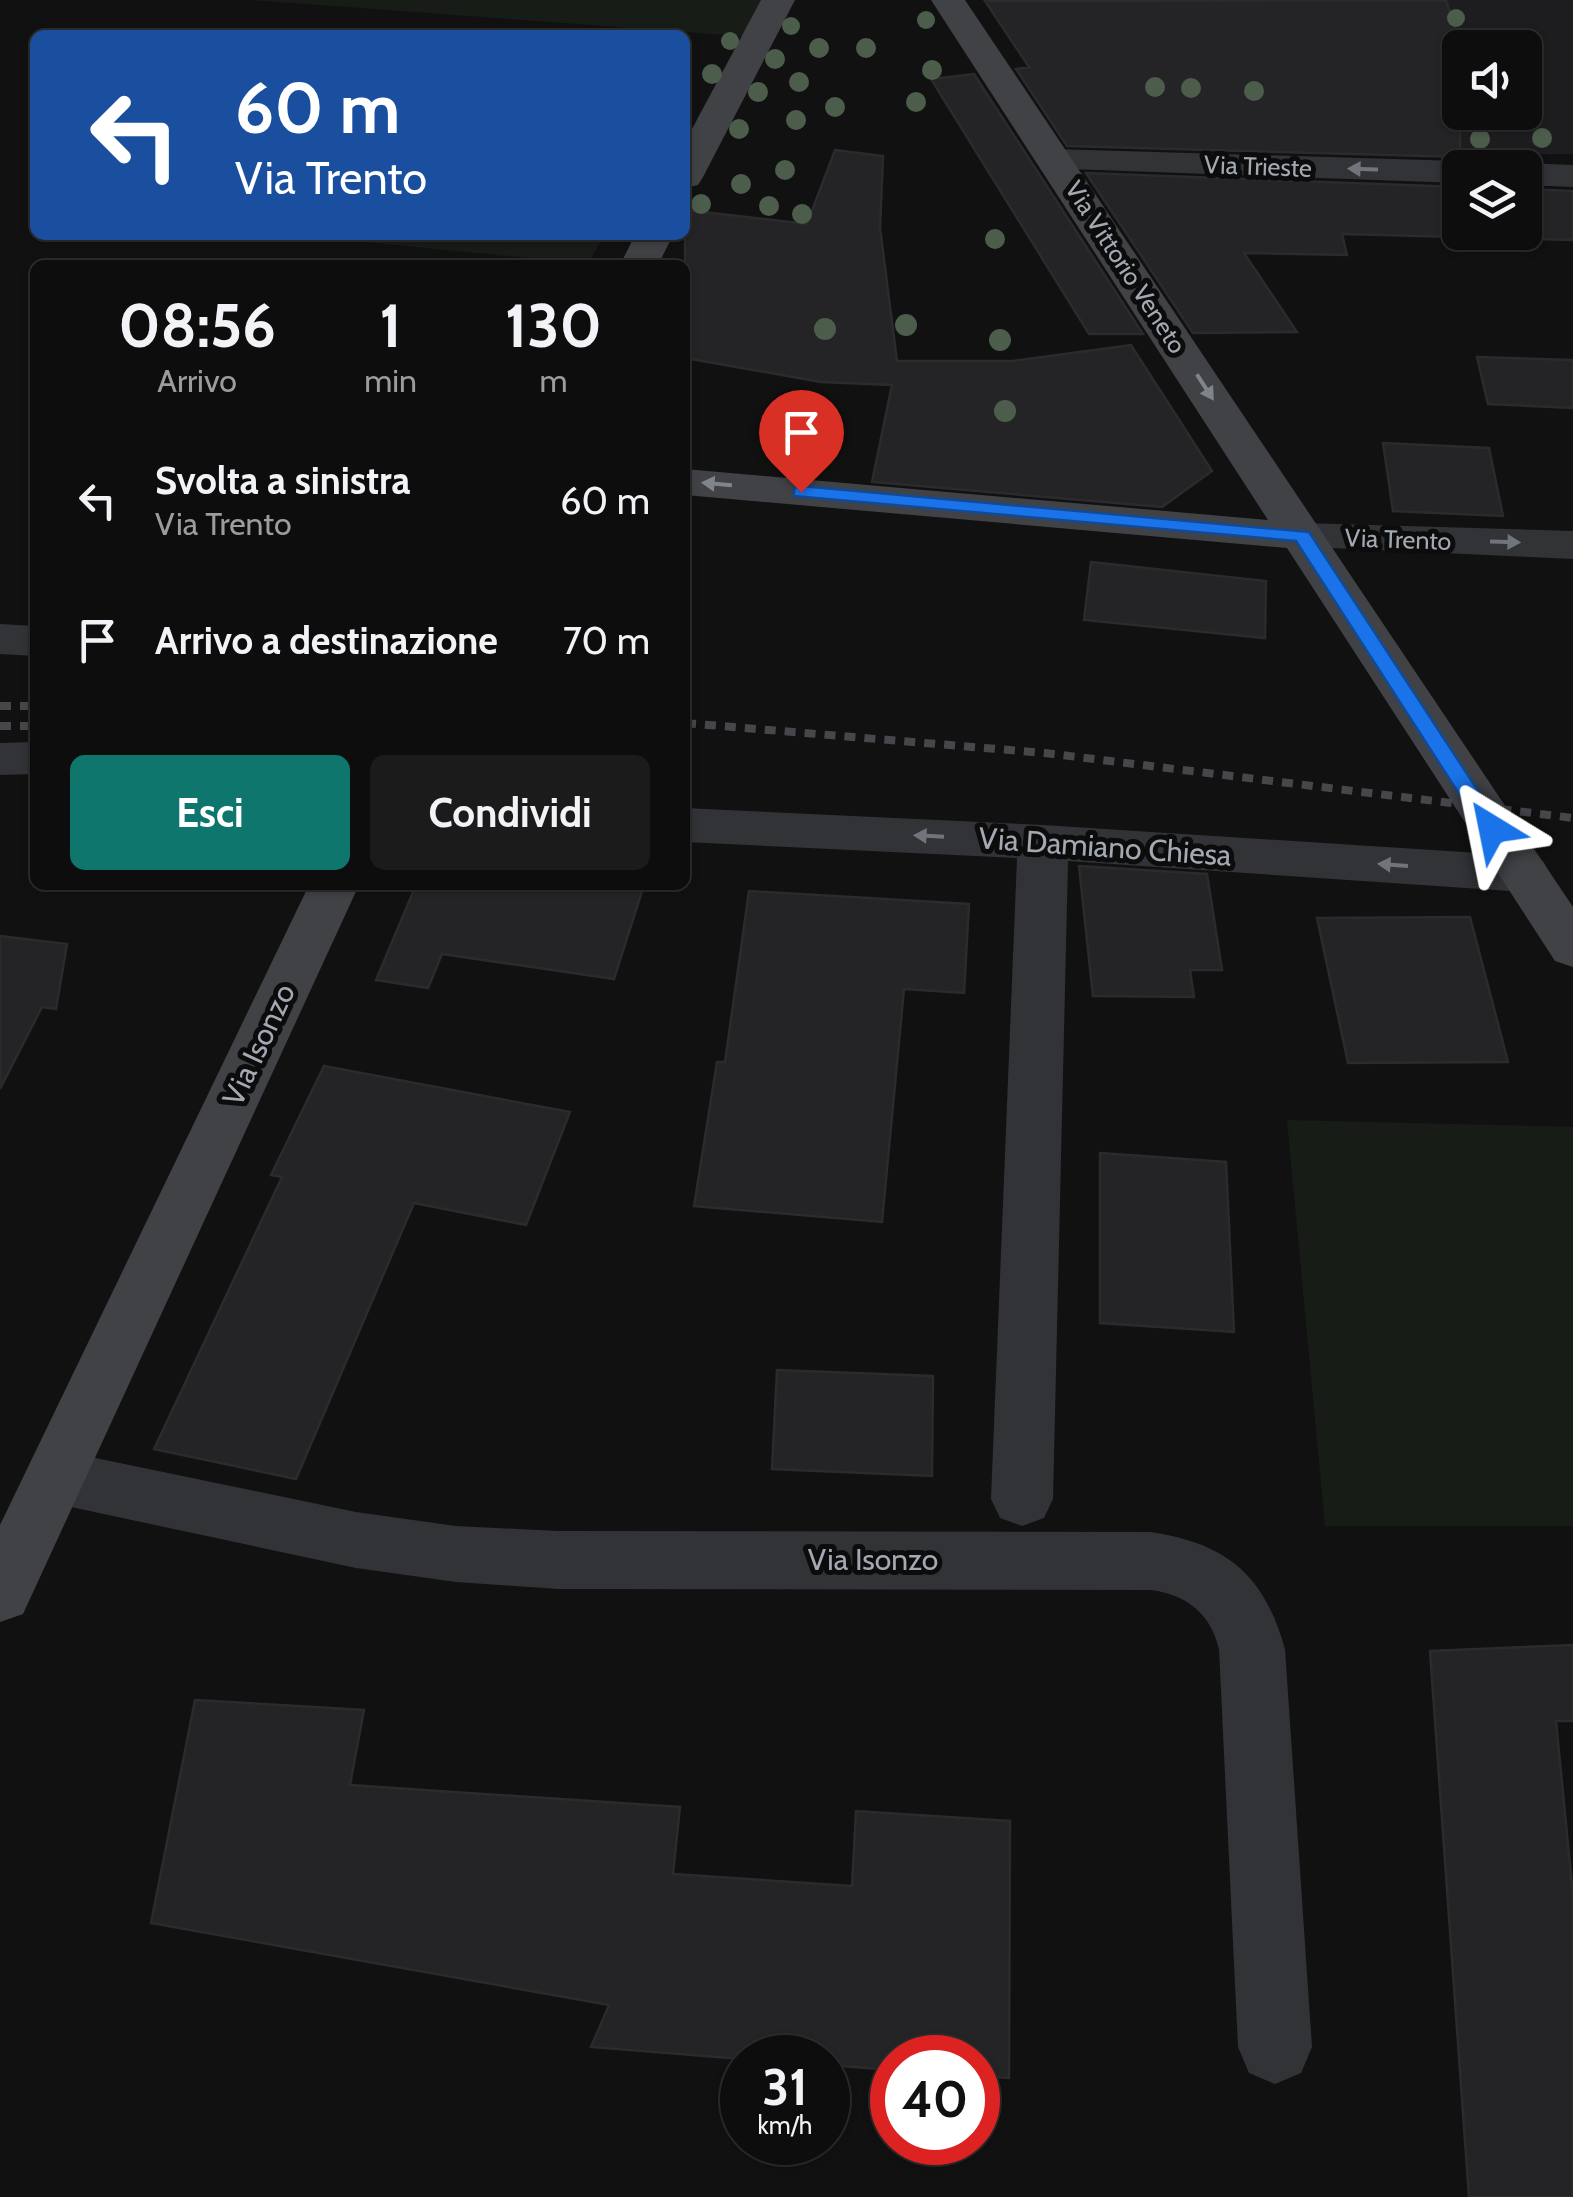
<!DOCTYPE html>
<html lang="it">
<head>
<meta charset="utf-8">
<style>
  :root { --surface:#0d0d0e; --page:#1b1b1c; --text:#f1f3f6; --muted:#9a9c9e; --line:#2d2d2e; --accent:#0f766e }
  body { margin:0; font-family:Cabin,sans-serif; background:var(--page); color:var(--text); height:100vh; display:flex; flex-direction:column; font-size:38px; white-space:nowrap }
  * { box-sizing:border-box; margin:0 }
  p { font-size:32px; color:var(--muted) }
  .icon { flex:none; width:55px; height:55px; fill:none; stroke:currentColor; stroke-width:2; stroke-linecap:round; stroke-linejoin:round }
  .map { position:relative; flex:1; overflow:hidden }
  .sheet { position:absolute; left:30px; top:260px; width:660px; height:630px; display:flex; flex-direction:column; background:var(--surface); border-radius:15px; box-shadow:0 2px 8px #0004,0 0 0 2px var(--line) }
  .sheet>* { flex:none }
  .guide { position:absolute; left:30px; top:30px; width:660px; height:210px; border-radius:15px; box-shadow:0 2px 8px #0004,0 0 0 2px var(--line); background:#1a4fa0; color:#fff; overflow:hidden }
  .controls { position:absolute; left:1442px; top:30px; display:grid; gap:20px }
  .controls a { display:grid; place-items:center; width:100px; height:100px; border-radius:15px; background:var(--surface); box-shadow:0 2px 8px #0004,0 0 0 2px var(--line); font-size:50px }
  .speed { position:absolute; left:720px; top:2035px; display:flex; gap:20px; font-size:50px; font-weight:700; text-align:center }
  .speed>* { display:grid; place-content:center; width:130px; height:130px; border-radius:50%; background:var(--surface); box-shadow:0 2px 8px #0004,0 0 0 2px var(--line); line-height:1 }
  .speed small { font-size:25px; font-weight:400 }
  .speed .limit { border:15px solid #d22; background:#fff; color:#111 }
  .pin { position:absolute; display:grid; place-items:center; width:85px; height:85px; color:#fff; margin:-102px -42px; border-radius:50% 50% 50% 0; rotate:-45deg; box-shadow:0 0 10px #0007 }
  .pin .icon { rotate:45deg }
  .me { position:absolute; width:110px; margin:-55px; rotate:325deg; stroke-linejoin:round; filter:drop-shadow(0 0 8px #0008) }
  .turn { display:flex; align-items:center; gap:35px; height:210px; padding:0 40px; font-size:45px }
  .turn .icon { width:130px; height:130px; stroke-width:2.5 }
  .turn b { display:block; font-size:70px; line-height:85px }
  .eta { display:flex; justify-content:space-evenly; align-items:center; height:170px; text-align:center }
  .eta b { font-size:60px; font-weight:700; line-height:70px }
  .button { display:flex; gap:20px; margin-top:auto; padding:20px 40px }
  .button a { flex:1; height:115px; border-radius:15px; background:var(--accent); color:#fff; font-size:40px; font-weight:700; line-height:115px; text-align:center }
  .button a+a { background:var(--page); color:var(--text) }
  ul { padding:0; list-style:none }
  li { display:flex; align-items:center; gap:30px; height:140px; padding:0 40px }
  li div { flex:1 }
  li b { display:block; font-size:38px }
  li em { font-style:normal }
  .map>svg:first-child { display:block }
  .built { fill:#1d1d1f; fill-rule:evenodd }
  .green { fill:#171c17 }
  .building { fill:#242426; stroke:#2b2b2e; stroke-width:2.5 }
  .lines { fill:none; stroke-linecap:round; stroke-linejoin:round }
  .street { fill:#323337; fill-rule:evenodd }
  .secondary { fill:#404246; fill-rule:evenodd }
  .rail { stroke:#45474b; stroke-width:8; stroke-dasharray:11 9; stroke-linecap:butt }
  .tree { fill:#4c5d4c }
  .oneway { fill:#70747b }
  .oneway2 { fill:#80858c }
  .route { fill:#1a73e8; stroke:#114b97; stroke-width:2.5 }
  .labels { text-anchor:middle; stroke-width:10; stroke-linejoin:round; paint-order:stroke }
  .far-street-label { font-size:25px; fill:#a3a9b2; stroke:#0c0c0d }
  .street-label { font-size:30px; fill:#a3a9b2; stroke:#0c0c0d }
</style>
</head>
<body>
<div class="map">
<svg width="1573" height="2197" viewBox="0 0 1573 2197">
  <rect width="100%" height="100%" fill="#111112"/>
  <path class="built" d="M1301,0H1573V154H1336ZM1460,48H1525V112H1460Z"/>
  <path class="green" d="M251,0H765L753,37Z
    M294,235H604L588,264Z
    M1287,1120L1573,1127V1526H1325Z"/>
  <path class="building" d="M1446,0L1460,45V157L1067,146L1016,69L1029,67L985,1Z
    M974,74L1143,334H1089L931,79Z
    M835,150L883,156L880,228L897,361H1013L1131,345L1212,471L1162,507L872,482L892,385L821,382L685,358V210L807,224Z
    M1086,173L1460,187V232H1525V189L1573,191V240L1342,234L1347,255L1244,253L1297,332L1193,333Z
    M1477,357L1573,360V408L1488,404Z
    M1383,443L1489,448L1503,516L1393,511Z
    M1091,562L1266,581L1265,638L1084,620Z
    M1079,866L1207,874L1222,970H1190L1194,997L1093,996Z
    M416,885H644L614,979L442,954L428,988L376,980Z
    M749,891L969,904L964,993L904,989L882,1222L694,1206L717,1062H725Z
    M1470,917L1508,1062L1348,1063L1317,918Z
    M0,936L67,944L56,1009L42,1007L0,1089Z
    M324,1066L570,1112L526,1225L414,1203L296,1479L154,1449L282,1177L271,1175Z
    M1100,1153L1226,1162L1234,1332L1100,1323Z
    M777,1370L933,1376L932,1476L772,1469Z
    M1573,1645V1721H1556L1573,1896V2197H1469L1430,1651Z
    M195,1700L364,1710L350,1785L680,1807L673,1874L852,1886L856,1811L1010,1821L1009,2078L978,2076V2058H892V2070L828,2065V2058L742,2059L591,2047L609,2005L151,1923Z"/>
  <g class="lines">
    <path class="street" d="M1055,149L1460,161L1475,168H1460V183L1042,168L1037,160L1042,152Z
      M1525,163L1573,165V187L1525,185V168H1511Z
      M1302,523L1573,531V559L1286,546L1280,536L1286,526Z
      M0,624L35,626V656L0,654Z
      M35,742V774L0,775V743Z
      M685,808L1043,825L1525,856L1543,861L1550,874L1543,887L1525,892L1068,861L1053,1499L1044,1518L1022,1526L1000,1518L991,1499L1017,858L685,842Z
      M57,1450L356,1512L456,1526L558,1531L1151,1532C1228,1544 1264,1575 1285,1649L1312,2047L1301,2073L1275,2084L1249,2073L1238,2047L1219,1649C1210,1613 1187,1595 1151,1590L558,1589L456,1582L356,1568L57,1504L35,1496L26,1477L35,1458Z"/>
    <path class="secondary" d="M761,0H795L703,177L698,185L685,188V142Z
      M931,0H965L1573,907V967L1555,961L1287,548L685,495V469L1268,520Z
      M635,235H673L658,265H620Z
      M309,885H359L23,1614L0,1622V1525Z"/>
    <path class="rail" d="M0,706H35
      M685,723L1045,753L1573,818
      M0,726H35"/>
  </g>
  <g class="tree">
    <circle cx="1456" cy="18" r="9"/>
    <circle cx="926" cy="20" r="9"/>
    <circle cx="791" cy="26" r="9"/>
    <circle cx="730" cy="41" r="9"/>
    <circle cx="819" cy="48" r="10"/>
    <circle cx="866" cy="48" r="10"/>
    <circle cx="775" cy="59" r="10"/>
    <circle cx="932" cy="70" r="10"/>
    <circle cx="712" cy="74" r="10"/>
    <circle cx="799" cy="82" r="10"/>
    <circle cx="1155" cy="87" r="10"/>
    <circle cx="1191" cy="88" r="10"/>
    <circle cx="1254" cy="91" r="10"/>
    <circle cx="758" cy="92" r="10"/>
    <circle cx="916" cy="102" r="10"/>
    <circle cx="835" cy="107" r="10"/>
    <circle cx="796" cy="120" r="10"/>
    <circle cx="739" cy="129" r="10"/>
    <circle cx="1542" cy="138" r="10"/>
    <circle cx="1480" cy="139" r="10"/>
    <circle cx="785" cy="170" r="10"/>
    <circle cx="741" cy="184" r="10"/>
    <circle cx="701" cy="204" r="10"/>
    <circle cx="769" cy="206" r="10"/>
    <circle cx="802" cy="214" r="10"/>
    <circle cx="995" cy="239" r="10"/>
    <circle cx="906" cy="325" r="11"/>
    <circle cx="825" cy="329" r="11"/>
    <circle cx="1000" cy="340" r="11"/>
    <circle cx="1005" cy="411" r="11"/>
  </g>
  <defs><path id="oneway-solid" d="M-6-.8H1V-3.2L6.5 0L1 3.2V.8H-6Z" transform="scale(2.5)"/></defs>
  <g class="oneway">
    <use href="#oneway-solid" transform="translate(1363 169) rotate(-178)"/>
    <use href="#oneway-solid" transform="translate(1505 542) rotate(2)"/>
    <use href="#oneway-solid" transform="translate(929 836) rotate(-177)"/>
    <use href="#oneway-solid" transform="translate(1393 865) rotate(-176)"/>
  </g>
  <g class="oneway2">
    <use href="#oneway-solid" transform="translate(1205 387) rotate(57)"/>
    <use href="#oneway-solid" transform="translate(717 484) rotate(-175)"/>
  </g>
  <path class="route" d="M801,486L1309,532L1503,829L1492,836L1485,834L1296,541L794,496V488Z"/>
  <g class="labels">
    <g class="far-street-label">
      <text transform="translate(1258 166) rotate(2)" y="9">Via Trieste</text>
      <text transform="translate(1126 267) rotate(57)" y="9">Via Vittorio Veneto</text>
      <text transform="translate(1398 539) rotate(2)" y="9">Via Trento</text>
    </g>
    <g class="street-label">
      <text transform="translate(1105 847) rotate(4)" y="10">Via Damiano Chiesa</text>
      <text transform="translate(259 1045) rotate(-65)" y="10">Via Isonzo</text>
      <text x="873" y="1570">Via Isonzo</text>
    </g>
  </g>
</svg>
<div class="controls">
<a><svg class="icon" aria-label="sound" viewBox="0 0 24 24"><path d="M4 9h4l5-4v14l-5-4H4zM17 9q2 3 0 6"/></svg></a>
<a><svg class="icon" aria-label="layers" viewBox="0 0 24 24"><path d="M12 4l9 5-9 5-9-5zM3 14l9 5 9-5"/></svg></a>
</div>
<div class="speed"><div>31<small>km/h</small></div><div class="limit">40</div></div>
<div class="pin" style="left:801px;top:492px;background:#d93025"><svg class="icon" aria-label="arrive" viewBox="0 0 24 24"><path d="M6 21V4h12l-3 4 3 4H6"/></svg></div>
<svg class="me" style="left:1492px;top:829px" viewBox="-20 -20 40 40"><path d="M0-17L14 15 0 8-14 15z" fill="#1a73e8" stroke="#fff" stroke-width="4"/></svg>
<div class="guide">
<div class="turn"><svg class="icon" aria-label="left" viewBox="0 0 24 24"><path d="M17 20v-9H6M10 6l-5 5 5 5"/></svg><div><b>60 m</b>Via Trento</div></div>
</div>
<section class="sheet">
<div class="eta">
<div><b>08:56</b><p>Arrivo</p></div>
<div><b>1</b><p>min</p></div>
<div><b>130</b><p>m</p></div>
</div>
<ul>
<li><svg class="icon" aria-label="left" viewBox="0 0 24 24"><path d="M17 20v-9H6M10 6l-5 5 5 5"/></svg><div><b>Svolta a sinistra</b><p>Via Trento</p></div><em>60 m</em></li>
<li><svg class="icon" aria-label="arrive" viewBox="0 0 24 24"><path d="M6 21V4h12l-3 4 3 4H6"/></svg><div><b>Arrivo a destinazione</b></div><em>70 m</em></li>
</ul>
<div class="button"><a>Esci</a><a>Condividi</a></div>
</section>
</div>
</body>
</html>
